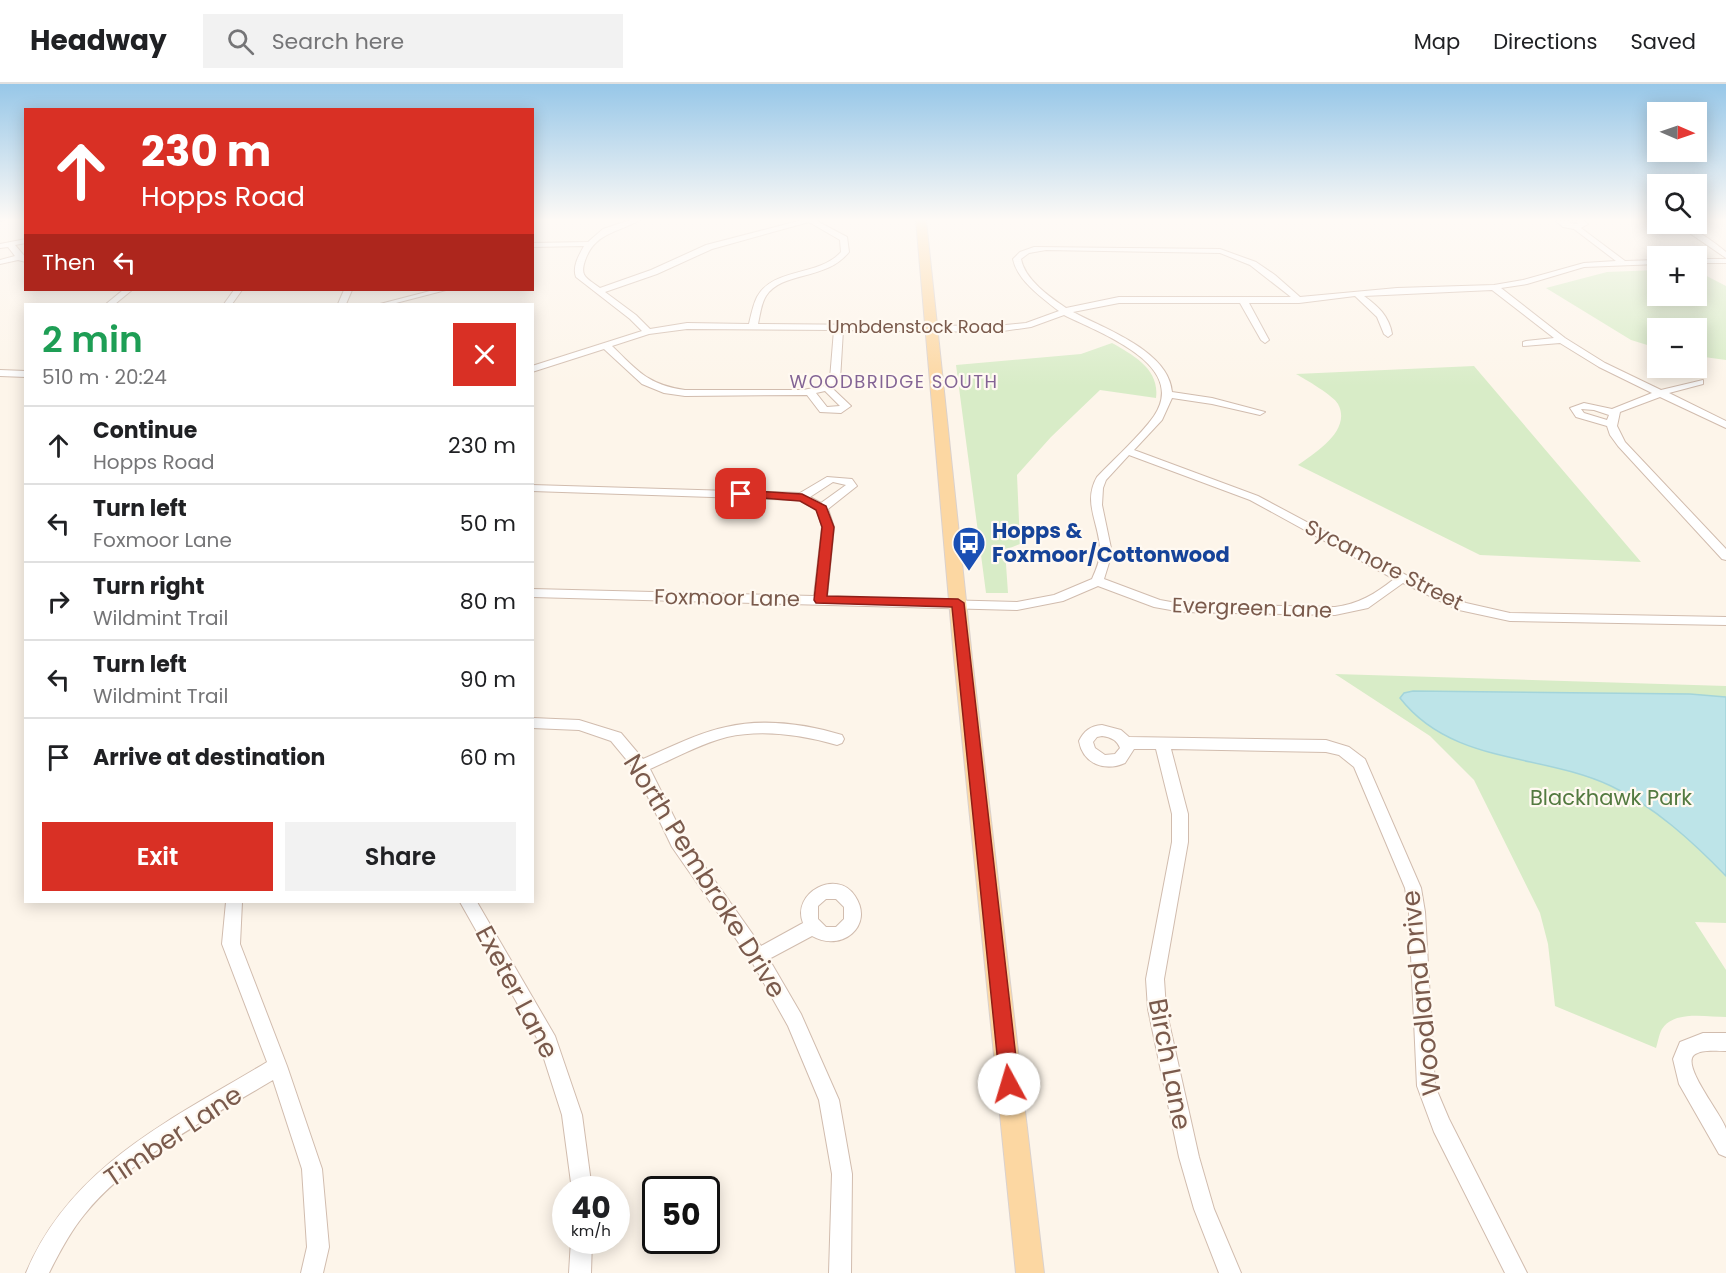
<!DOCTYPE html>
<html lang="en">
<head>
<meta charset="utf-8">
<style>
  :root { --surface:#fff; --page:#f2f2f2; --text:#202124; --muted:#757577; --line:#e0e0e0; --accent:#d93025 }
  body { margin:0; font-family:Poppins,sans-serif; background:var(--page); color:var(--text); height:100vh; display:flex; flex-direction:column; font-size:22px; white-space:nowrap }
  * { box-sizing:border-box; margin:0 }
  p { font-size:20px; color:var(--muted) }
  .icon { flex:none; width:33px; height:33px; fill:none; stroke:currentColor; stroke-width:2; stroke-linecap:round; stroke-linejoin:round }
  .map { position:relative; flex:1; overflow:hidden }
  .drawer { position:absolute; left:24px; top:219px; width:510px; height:600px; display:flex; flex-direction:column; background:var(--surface); border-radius:0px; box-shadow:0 3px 15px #0003 }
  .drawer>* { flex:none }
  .guide { position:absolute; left:24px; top:24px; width:510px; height:183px; border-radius:0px; box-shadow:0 3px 15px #0003; background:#d93025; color:#fff; overflow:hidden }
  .needle { width:39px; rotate:92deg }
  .tools { position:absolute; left:1647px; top:18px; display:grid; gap:12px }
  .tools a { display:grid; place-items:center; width:60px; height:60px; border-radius:0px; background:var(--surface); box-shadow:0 3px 15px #0003; font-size:30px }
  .speed { position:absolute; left:552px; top:1092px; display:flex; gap:12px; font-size:30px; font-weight:700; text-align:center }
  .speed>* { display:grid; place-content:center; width:78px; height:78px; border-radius:50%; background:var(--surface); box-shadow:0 3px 15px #0003; line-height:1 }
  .speed small { font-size:15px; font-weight:400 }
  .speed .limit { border:3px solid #111; border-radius:9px; background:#fff; color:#111 }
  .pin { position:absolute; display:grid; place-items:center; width:51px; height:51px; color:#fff; margin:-26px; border-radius:12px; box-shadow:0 3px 9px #0006 }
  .me { position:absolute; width:66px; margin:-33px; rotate:354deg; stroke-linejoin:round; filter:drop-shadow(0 0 4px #0008) }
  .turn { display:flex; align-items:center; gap:21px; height:126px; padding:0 18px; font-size:27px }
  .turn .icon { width:78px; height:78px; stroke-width:2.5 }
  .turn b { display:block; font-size:42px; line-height:51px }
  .then { display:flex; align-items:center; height:57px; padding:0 18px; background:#0003; gap:12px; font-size:22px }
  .round { display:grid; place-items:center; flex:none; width:63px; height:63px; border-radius:0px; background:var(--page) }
  .headline { display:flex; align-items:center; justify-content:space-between; height:102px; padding:0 18px }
  h1 { font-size:36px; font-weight:600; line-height:45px; color:#1e9e55 }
  .primary-button { display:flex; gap:12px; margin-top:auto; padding:12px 18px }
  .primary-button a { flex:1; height:69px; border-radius:0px; background:var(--accent); color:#fff; font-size:24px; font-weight:600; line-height:69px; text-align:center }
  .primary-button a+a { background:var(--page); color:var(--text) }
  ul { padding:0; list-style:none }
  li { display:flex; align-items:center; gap:18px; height:78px; padding:0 18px; border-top:2px solid var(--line) }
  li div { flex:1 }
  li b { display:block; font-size:22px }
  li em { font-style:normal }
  header { display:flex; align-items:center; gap:36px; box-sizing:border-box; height:84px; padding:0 30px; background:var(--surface); border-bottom:2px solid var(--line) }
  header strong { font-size:28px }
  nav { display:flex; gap:33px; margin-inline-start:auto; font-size:21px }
  .search { width:420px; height:54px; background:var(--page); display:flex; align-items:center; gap:15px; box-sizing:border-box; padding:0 21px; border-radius:0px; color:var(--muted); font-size:22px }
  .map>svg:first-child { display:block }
  .green { fill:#d8ecc7 }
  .water { fill:#bde4e8; stroke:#a3d4da; stroke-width:1.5 }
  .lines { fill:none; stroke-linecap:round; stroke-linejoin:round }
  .minor-casing { stroke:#d1bcae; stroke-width:2 }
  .major-casing { stroke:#dad1cd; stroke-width:2 }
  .minor { fill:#fff; fill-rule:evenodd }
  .major { fill:#fcd7a2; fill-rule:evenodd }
  .rail { stroke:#b8a7c9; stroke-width:2; stroke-dasharray:5 4; stroke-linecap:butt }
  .route { fill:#d93025; stroke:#8d1f18; stroke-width:1.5 }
  .labels { text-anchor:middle; stroke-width:4.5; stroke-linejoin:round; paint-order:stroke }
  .far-street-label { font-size:18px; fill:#7a5a4c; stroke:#fff9f1 }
  .far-neighbourhood-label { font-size:18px; letter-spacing:1.5px; fill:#836495; stroke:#fff9f1 }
  .transit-label { font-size:21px; font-weight:bold; fill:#164399; stroke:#fff9f1; text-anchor:start }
  .street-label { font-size:21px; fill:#7a5a4c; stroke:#fff9f1 }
  .park-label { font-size:21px; fill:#537a40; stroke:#fff9f1 }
  .near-street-label { font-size:26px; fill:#7a5a4c; stroke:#fff9f1 }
</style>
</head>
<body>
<header>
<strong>Headway</strong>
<div class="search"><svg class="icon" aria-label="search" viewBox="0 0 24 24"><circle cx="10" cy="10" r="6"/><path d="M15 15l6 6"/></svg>Search here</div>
<nav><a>Map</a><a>Directions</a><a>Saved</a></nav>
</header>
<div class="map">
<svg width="1726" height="1189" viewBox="0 0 1726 1189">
  <rect width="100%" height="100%" fill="#fdf5ea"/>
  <path class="green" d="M1657,186L1658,212H1696L1697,187L1726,202V276L1697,272L1696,244H1658L1657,264L1631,256L1546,204L1607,188Z
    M1112,259C1133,271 1160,285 1156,314L1100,306L1051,353L1017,391L1020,460L1005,466L1008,509H986L956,281L1081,270Z
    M1474,282L1641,478L1480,471L1298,381C1316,368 1352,346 1338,320C1334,312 1305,295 1296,290Z
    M1335,590L1726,602V839L1695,838L1726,886V933C1707,933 1674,926 1662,945C1659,950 1658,958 1656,964L1555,922L1548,860L1540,829L1474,696L1430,652Z"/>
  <path class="water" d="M1413,607L1690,610L1726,613V792C1693,758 1654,722 1611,702C1541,669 1452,681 1400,614L1404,609Z"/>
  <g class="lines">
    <g class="minor-casing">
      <path id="minor" d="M630,136H640C620,148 596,148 586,174C579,192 585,193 600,204L651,186L706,161L802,136H815L847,153L849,168C826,197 782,187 766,212C761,220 760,231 758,240L996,242L1026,239L1059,227C1042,214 1017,196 1013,175L1020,168L1034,163L1220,165L1256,178L1275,191L1300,213L1397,204L1494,201L1523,196L1584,179L1616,177L1574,145L1563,143L1556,137L1582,136L1588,140L1581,144L1625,177L1658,176V180L1584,183L1527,200L1501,204L1565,254L1605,279L1661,306L1703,296V300L1669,309L1726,337V344L1660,313L1620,328L1617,342L1625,358L1726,465V476L1722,475L1618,362L1610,351L1607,342L1576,333L1570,324L1584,319L1612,325L1652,309L1599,283L1560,259L1523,262V258L1526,257L1554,254L1492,206L1364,212C1378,222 1389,232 1392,250L1388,253L1384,250L1377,233L1355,212L1299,219H1249L1269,256L1265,259L1261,256L1240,219H1119L1073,228C1105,245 1169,267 1172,308L1212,314L1265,328L1260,331L1212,320L1172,314L1162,336L1134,366L1258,412L1406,491L1466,519L1510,529L1726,533V541L1510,537L1459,526L1403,499L1368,524L1335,531L1182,528L1154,523L1098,502L1063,517L1017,526L532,513V505L814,512L822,443L817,426L799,416L532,407V401L800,409L827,393L852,395L857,402L828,425L834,443L827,513L1017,518L1054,511L1092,495C1096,486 1100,477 1100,467C1100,440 1082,419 1097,393C1114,375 1140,352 1154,332C1189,280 1099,249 1064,231L1031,243L996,248L843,246L840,296L832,304L851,322L841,329L820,328L807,311L685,312L664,309L642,300L604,265L532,288V282L642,247L630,235L576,193C572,183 579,171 584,162L532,163V159L588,158L603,145ZM809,138L840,156L841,168C819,193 773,183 757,213C753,221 751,231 749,240L687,239L650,245L636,231L605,208L657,190L712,165ZM1576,138L1578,140L1568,139ZM1046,166L1220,169L1250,181L1291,213H1119L1066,224C1050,213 1025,196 1021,175L1029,169ZM687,245L834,246L830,295L824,302L803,306H685C648,301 638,287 612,262L649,250ZM825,307L840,322L827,323L816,309ZM1581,325L1594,326L1609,331L1607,336L1584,329ZM1129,371L1250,416L1394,495C1375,510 1359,520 1335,523L1182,520L1160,516L1104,495L1112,469L1102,421L1103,404L1106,396ZM833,398L846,401L821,419L810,413Z
        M1657,140C1686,137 1705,151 1726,168V174L1688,148L1664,144Z
        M26,155V159L15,161L26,174V178L18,176L0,180V176L15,172L8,163L0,164V160Z
        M1696,175H1726V179H1696Z
        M123,206H132L115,220H106Z
        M234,206H242L232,220H224Z
        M344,206H352L346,220H338Z
        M434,206H446L392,220H380Z
        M0,286L26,287V293L0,292Z
        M532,634L579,636L621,649L643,675C671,663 698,649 726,643C764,634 806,640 842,651L844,655L842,659L837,661C802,651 763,645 727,653C700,660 675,674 650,685L684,753L761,862L803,839C791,809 837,784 855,812C875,842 841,869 812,852L769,875L801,930L839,1016L852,1090L851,1189H829L832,1090L819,1016L788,942L752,878L672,763L635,686L611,657L579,646L532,644ZM826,815H836L844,823V835L836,843H826L818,835V822Z
        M1102,641L1121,646L1129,653L1326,656L1349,663L1365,675L1421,804L1425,828L1435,1002L1449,1035L1527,1189H1505L1434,1048L1417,1002L1409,828L1405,804L1354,683L1339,671L1326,668L1171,665L1188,730V758L1164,895L1166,925L1199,1073L1214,1125L1241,1189H1219L1194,1125L1179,1073L1148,925L1146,895L1172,758V730L1156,665H1134L1125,679C1105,688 1083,680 1079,657C1084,647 1090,642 1102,641ZM1102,652C1111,653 1117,656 1120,664L1115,670L1105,671L1095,664L1093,658L1097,653Z
        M226,818H242L240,860L287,982L322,1085L329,1163L323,1189H301L307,1163L302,1085L273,996C212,1033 129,1074 84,1131C70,1148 59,1169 49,1189H26C71,1081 173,1035 267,978L222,860Z
        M460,818H477L555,952L582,1031L592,1106H572L562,1031L538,956Z
        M1703,949H1726V967C1716,967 1702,965 1694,971C1681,982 1723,1032 1726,1045C1726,1053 1726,1064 1726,1073L1719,1070L1679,1000L1673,975L1680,958Z
        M571,1156H592L591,1189H569Z"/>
    </g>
    <g class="major-casing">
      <path id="major" d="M916,136H926L972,574L1044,1189H1016L954,574Z"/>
    </g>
    <use href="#minor" class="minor"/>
    <use href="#major" class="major"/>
    <path class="rail" d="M0,137L7,136"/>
  </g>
  <linearGradient id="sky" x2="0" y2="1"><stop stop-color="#97c7e8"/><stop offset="0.45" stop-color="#fefaf6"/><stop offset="1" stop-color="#fefaf6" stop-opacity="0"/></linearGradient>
  <rect width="1726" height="302" fill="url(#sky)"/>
  <path class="route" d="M741,406L802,410L826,422L834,443L827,512L958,515L964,519L1019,1000L1016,1007L1009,1009L1003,1007L1000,1000L952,523L816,519L814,516L822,443L816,426L800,417L737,412V407Z"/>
  <defs>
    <g id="bus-pin" transform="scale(1.725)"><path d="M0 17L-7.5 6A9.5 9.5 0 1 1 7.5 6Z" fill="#1a4fb4" stroke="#fff9f1"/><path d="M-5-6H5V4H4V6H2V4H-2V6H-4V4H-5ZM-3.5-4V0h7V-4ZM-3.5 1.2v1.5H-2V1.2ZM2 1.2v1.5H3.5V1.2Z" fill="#fff"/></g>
  </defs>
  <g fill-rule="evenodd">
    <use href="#bus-pin" x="969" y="459"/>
  </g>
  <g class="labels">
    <g class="far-street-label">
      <text x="916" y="249">Umbdenstock Road</text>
    </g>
    <g class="far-neighbourhood-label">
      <text x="894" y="304">WOODBRIDGE SOUTH</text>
    </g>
    <g class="transit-label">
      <text x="992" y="454">Hopps &amp;<tspan x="992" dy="24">Foxmoor/Cottonwood</tspan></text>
    </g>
    <g class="street-label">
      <text transform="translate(1384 481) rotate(27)" y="7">Sycamore Street</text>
      <text transform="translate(727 514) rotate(1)" y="7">Foxmoor Lane</text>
      <text transform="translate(1252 524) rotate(2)" y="7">Evergreen Lane</text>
    </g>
    <g class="park-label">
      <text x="1611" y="721">Blackhawk Park</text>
    </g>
    <g class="near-street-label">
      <text transform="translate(705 792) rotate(58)" y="9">North Pembroke Drive</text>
      <text transform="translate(517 908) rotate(62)" y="9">Exeter Lane</text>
      <text transform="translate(1421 909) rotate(-96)" y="9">Woodland Drive</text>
      <text transform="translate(1170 980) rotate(79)" y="9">Birch Lane</text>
      <text transform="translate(173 1052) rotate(-34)" y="9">Timber Lane</text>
    </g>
  </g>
</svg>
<div class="tools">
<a><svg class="needle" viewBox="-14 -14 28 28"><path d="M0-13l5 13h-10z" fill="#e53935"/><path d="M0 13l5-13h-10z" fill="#757577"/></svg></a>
<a><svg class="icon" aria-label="search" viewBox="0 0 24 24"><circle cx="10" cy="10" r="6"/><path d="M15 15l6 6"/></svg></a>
<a>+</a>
<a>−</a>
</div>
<div class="speed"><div>40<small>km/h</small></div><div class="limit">50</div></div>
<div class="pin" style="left:741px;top:410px;background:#d93025"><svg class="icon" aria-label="arrive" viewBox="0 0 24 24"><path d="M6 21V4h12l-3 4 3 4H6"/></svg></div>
<svg class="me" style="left:1009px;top:1000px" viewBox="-20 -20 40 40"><circle r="19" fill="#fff"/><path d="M0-13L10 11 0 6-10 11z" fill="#d93025"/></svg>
<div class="guide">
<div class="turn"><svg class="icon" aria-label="ahead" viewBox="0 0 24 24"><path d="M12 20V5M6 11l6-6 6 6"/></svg><div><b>230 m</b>Hopps Road</div></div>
<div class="then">Then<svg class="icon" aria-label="left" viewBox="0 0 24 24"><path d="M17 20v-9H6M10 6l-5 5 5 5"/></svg></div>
</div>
<section class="drawer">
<div class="headline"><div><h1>2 min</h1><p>510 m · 20:24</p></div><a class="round" style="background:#d93025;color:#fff"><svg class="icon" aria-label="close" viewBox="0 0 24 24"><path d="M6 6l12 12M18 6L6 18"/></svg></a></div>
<ul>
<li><svg class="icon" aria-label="ahead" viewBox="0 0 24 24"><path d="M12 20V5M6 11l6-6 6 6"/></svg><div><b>Continue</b><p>Hopps Road</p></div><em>230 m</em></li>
<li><svg class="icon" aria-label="left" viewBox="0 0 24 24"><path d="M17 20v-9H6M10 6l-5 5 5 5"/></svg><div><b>Turn left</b><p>Foxmoor Lane</p></div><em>50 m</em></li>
<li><svg class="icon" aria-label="right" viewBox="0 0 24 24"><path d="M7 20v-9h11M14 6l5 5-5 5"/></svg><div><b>Turn right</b><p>Wildmint Trail</p></div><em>80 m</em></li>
<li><svg class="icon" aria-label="left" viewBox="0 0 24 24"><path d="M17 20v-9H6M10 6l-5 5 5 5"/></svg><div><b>Turn left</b><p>Wildmint Trail</p></div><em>90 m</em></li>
<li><svg class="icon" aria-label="arrive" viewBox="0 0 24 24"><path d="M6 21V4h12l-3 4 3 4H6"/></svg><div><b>Arrive at destination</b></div><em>60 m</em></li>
</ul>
<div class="primary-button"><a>Exit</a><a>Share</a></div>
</section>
</div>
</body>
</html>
